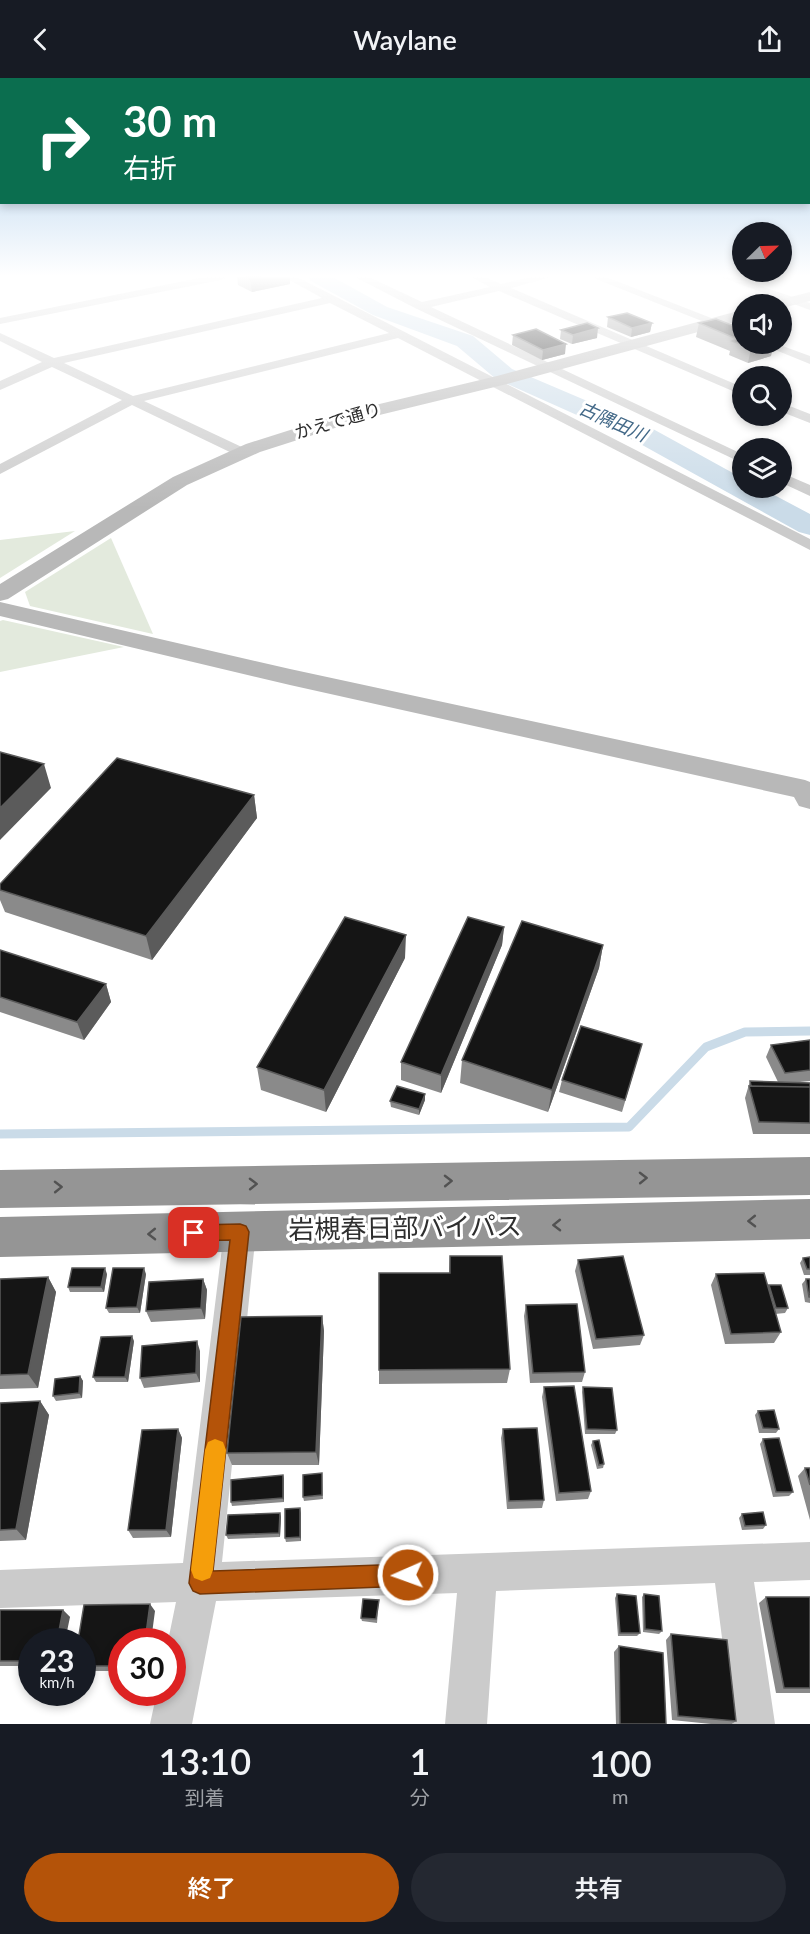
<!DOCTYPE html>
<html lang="ja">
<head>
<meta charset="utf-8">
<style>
  :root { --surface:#171b24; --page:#242831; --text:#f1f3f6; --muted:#9ea1a6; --accent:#b45309 }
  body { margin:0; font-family:Lato,"Noto Sans JP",sans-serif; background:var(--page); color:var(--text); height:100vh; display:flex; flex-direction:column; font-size:22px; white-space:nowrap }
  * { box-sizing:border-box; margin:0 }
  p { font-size:20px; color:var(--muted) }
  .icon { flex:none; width:33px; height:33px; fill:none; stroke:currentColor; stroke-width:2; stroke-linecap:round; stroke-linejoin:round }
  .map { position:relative; height:1646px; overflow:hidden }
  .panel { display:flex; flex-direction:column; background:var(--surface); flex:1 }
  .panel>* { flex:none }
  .hud { position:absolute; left:0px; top:0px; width:810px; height:126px; box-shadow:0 3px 9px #0003; background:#0b6e4f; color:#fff; overflow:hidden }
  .needle { width:39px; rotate:67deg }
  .controls { position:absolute; left:732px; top:144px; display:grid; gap:12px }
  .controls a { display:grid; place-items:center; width:60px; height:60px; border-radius:50%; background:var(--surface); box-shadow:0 3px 9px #0003; font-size:30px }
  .speed { position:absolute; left:18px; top:1550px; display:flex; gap:12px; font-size:30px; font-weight:700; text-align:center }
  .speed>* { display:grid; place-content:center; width:78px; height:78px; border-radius:50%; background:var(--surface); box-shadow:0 3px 9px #0003; line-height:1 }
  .speed small { font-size:15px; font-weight:400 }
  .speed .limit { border:9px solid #d22; background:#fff; color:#111 }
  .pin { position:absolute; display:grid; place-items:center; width:51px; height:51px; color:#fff; margin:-26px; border-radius:12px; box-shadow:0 3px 9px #0006 }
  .me { position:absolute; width:66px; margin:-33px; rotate:268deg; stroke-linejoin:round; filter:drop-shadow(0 0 4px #0008) }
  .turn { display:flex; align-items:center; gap:21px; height:126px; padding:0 24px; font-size:27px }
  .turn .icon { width:78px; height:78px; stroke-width:2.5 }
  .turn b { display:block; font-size:42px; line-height:51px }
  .eta { display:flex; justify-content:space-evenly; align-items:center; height:102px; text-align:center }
  .eta b { font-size:36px; font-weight:600; line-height:42px }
  .button { display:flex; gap:12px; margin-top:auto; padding:12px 24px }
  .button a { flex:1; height:69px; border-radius:36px; background:var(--accent); color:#fff; font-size:24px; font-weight:600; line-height:69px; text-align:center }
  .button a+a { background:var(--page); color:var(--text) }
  header { display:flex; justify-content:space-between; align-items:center; height:78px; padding:0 24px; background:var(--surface); font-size:27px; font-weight:600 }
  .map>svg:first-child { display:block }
  .green { fill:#e3eadd }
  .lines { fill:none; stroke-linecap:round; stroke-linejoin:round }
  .stream { stroke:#cadbe8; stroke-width:9 }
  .river { fill:#cadbe8; fill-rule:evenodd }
  .street { fill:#cbcbcb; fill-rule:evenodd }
  .secondary { fill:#b8b8b8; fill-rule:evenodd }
  .highway { fill:#959595; fill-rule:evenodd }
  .wall { fill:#8a8a8a }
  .shaded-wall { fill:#5b5b5b }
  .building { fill:#151515; stroke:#5b5b5b; stroke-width:1.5 }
  .oneway { stroke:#525252 }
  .route { fill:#b45309; stroke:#753606; stroke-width:1.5 }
  .slow { fill:#f59e0b }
  .labels { text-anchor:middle; stroke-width:6; stroke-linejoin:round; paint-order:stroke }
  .far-street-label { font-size:18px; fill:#2e2e2e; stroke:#fff }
  .far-water-label { font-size:18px; font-style:italic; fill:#436988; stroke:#fff }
  .near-street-label { font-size:26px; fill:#2e2e2e; stroke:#fff }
</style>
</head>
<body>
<header><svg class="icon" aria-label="back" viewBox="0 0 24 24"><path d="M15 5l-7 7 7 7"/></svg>Waylane<svg class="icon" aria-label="share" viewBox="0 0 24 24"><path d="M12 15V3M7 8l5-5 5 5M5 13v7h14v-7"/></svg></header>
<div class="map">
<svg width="810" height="1646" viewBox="0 0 810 1646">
  <rect width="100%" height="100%" fill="#fff"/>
  <path class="green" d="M75,453L0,500V462Z
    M111,460L153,556L30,528L25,514Z
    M3,542L124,569L0,594V543Z"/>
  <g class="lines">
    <path class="stream" d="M0,1056L629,1049L706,969L745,954L810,953"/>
    <path class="river" d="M308,199H333L387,229L473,258L512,291L653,351L742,400V410H761L810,436V457L799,454L635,363L496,301L457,268L373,237L311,203Z"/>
    <path class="street" d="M204,199H226L221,202L0,246V240Z
      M284,199H297L810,461V472L398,260L144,323L246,371L248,374L246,377H236L132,327L0,396V386L122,322L52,289L0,312V303L42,284L0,263V255L54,280L322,220ZM330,225L389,255L133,318L64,285Z
      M355,199H369L422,224L490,209L471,199H485L501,206L531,199H551L511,210L742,309V317L499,213L431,229L742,376V385L415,230Z
      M591,199H606L742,252V259Z
      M721,199H736L810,225V232Z
      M761,266H777L810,278V286Z
      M782,325L810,336V345L782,334Z
      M782,395L810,407V418L782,405Z
      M240,1139L251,1144L256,1154L222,1484L810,1464V1502L754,1504L775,1646H733L715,1505L496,1513L487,1646H445L457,1515L216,1523L192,1646H150L157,1614H172V1563H168L176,1524L0,1530V1492L183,1485L224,1154L229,1144Z"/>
    <path class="secondary" d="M810,214V223L782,230V226H772L775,223Z
      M742,232V242L507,306L363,341L260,374L187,407L8,521L0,523V506L173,399L246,366L350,333L497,298Z
      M0,524L290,591L805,702L810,704V731L799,728L794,719L290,607L0,538Z"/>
    <path class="highway" d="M810,1079V1117L0,1130V1092Z
      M810,1121V1161L0,1179V1139Z"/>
  </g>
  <path class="wall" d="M237,199H290V206L252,214L238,207Z
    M608,239L652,245L650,254L631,259L607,249Z
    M716,241L771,278L748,285L729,277L730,273L696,259L699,245Z
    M561,252L597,260L572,266L560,261Z
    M513,257L565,276L542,282L512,267Z
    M254,717L257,740L152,882L5,834L0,822V806Z
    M504,849L502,867L441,1015L401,1002V984Z
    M603,867L599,890L548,1034L460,1005L462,982Z
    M0,872L106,906L111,924L84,962L0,934Z
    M405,880L326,1034L261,1012L257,989Z
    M810,962V1003L800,1004L810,1005V1056H753L745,1020L750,1003L778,1004L766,979L771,967Z
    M642,966L622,1034L559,1014L562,1002Z
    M425,1016V1022L419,1037L391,1029L390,1023Z
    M450,1178L510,1291L507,1305L379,1306V1292L449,1195Z
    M810,1179V1197H804L800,1185L803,1180Z
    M578,1182L644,1257L640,1267L593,1271L575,1193Z
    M107,1196L104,1214H70L68,1209Z
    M146,1196L140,1235H109L106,1230Z
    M716,1196L768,1209L769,1207L788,1230L785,1235L775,1236L781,1254L774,1265L725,1266L711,1207Z
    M48,1199L56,1214L38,1310L0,1311V1201Z
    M203,1201L207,1212L205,1241L151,1244L146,1233Z
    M806,1201H810V1225L805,1224L802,1206Z
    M526,1227L585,1294L582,1304L530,1305L524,1238Z
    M322,1238L324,1253L319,1387H232L227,1375Z
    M134,1263L128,1304H96L93,1299Z
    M200,1273V1304L144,1310L140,1300Z
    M80,1298L83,1303L82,1320L56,1323L53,1318Z
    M544,1309L591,1413L588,1421L556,1423L542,1319Z
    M583,1309L617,1352L615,1356H585L582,1314Z
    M40,1323L49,1337L26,1462L0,1463V1325Z
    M758,1333L779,1351L776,1355H759L755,1337Z
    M178,1351L182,1360L171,1459L133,1460L128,1452Z
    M503,1351L544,1422L542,1430L507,1431L501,1360Z
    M763,1361L793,1414L789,1418L773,1419L760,1366Z
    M593,1363L604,1386L603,1390L597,1391L591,1367Z
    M805,1390H810V1442L798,1398Z
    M322,1395L323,1421L304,1423L303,1419Z
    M283,1397L284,1401V1424L232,1428L231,1424Z
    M280,1435L281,1439L280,1459L228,1461L226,1457Z
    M301,1435V1463L286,1464L285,1460Z
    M742,1436L766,1447L763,1451L742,1452L739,1440Z
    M617,1516L640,1555L637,1558H618L615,1520Z
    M644,1516L662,1553L659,1556L643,1554L642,1519Z
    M766,1519H810V1615H776L759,1525Z
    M379,1522L377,1545L362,1543L361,1540Z
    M0,1532H63L70,1539L32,1563V1588H0Z
    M155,1533L122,1563V1593H82V1563Z
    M671,1556L736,1643L732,1646H711L672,1642L666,1562Z
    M619,1568L666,1646H616L614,1574Z"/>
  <path class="shaded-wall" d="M261,199H290V206L252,214L250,201Z
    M652,245L650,254L631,259L632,250Z
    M598,250L597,260L572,266L573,257Z
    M566,266L565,276L542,282L543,272Z
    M768,266H774L771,278L748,285L751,270Z
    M44,686L51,710L0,762V730Z
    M254,717L257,740L152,882L146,858Z
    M504,849L502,867L441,1015V997Z
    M406,857L405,880L326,1034L324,1012Z
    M603,867L599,890L548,1034L552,1012Z
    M106,906L111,924L84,962L77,944Z
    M425,1016V1022L419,1037V1031Z
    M105,1190L107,1196L104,1214L101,1209Z
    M144,1190L146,1196L140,1235L137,1229Z
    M48,1199L56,1214L38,1310L28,1296Z
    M203,1201L207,1212L205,1241L201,1230Z
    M322,1238L324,1253L319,1387L316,1374Z
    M132,1258L134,1263L128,1304L125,1299Z
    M197,1263L200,1273V1304L196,1295Z
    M80,1298L83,1303L82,1320L79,1315Z
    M40,1323L49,1337L26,1462L16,1451Z
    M178,1351L182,1360L171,1459L166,1452Z
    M283,1397L284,1401V1424L283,1420Z
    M300,1430L301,1435V1463L300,1459Z
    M280,1435L281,1439L280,1459L279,1455Z
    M150,1526L155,1533L151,1563H145Z
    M63,1532L70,1539L65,1563H57Z"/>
  <path class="building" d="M247,199H261L250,201Z
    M627,235L652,245L632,250L608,239Z
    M716,241L742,251V266H768L751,270L732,263L737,261L699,245Z
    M587,245L598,250L573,257L561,252Z
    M536,251L566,266L543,272L513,257Z
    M0,674L44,686L0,730Z
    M117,680L254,717L146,858L0,812V806Z
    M345,839L406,857L324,1012L257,989Z
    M468,839L504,849L441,997L401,984Z
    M522,843L603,867L552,1012L462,982Z
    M0,872L106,906L77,944L0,919Z
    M581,948L642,966L625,1022L562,1002Z
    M810,962V992L785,995L771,967Z
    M750,1003L810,1005V1009L751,1008Z
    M397,1008L425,1016L419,1031L390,1023Z
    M749,1008L810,1009V1045L759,1044Z
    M450,1178H502L510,1291L379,1292V1195H450Z
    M623,1178L644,1257L596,1261L578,1182Z
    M810,1179V1191H807L803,1180Z
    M72,1190H105L101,1209H68Z
    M113,1190H144L137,1229L106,1230Z
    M764,1195L781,1254L731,1256L716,1196Z
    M48,1199L28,1296L0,1297V1201Z
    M203,1201L201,1230L146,1233L149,1204Z
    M806,1201H810V1219H809Z
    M769,1207H781L788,1230H776Z
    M577,1226L585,1294L533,1295L526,1227Z
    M322,1238L316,1374L227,1375L241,1239Z
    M132,1258L125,1299H93L101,1259Z
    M197,1263L196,1295L140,1300L142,1268Z
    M80,1298L79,1315L53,1318L55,1301Z
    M574,1308L591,1413L559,1415L544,1309Z
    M583,1309L612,1310L617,1352L587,1351Z
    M40,1323L16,1451L0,1452V1325Z
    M774,1332L779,1351L763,1350L758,1333Z
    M537,1350L544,1422L509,1423L503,1351Z
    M178,1351L166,1452H128L142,1352Z
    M779,1360L793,1414H776L763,1361Z
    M599,1362L604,1386L599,1387L593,1363Z
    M805,1390H810V1407Z
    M322,1395V1417L303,1419V1397Z
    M283,1397V1420L231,1424V1402Z
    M300,1430V1459L285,1460V1431Z
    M763,1434L766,1447L745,1448L742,1436Z
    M280,1435L279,1455L226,1457L228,1437Z
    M617,1516L636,1518L640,1555H620Z
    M644,1516L659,1518L662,1553L645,1551Z
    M766,1519H810V1610H784Z
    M363,1521L379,1522L376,1541L361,1540Z
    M150,1526L145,1563H122V1588H82V1563H78L84,1527Z
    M0,1532H63L57,1563H32V1583H0Z
    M671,1556L727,1562L736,1643L678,1638Z
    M619,1568L663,1575L666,1646H620Z"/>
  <defs><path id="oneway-chevron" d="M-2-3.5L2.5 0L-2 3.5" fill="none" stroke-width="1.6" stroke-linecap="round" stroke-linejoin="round" transform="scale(1.5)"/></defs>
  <g class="oneway">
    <use href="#oneway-chevron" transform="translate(643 1100) rotate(-1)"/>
    <use href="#oneway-chevron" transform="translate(448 1103) rotate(-1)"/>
    <use href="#oneway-chevron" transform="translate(253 1106) rotate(-1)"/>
    <use href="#oneway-chevron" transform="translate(58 1109) rotate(-1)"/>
    <use href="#oneway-chevron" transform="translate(752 1143) rotate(179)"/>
    <use href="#oneway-chevron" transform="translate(557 1147) rotate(179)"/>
    <use href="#oneway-chevron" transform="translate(152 1156) rotate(179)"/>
  </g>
  <linearGradient id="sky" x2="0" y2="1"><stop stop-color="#9cc4e8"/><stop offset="0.46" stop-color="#fff"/><stop offset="1" stop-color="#fff" stop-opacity="0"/></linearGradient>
  <rect width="810" height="430" fill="url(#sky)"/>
  <path class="route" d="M240,1146L246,1148L249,1154L213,1493L408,1486L416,1490L419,1497L416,1505L408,1508L200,1516L193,1513L189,1505L230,1162L194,1163L187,1161L185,1155L187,1149L194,1147Z"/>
  <path class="slow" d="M215,1361L223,1364L226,1372L213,1492L210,1500L202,1503L194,1500L191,1492L205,1372L208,1364Z"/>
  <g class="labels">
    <g class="far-street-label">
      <text transform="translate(338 343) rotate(-16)" y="6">かえで通り</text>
    </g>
    <g class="far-water-label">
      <text transform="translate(613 344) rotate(24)" y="6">古隅田川</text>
    </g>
    <g class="near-street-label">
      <text transform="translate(405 1150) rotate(-1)" y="9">岩槻春日部バイパス</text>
    </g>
  </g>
</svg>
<div class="controls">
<a><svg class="needle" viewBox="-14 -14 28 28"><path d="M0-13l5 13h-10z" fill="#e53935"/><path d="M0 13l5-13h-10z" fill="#9ea1a6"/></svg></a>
<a><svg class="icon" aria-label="sound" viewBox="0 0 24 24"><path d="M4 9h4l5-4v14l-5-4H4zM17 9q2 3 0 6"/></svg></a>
<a><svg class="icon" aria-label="search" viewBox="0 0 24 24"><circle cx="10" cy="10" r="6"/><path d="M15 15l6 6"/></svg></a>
<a><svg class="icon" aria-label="layers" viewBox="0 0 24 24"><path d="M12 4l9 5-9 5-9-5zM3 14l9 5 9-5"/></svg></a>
</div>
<div class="speed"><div>23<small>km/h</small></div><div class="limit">30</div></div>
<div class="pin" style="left:194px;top:1155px;background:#d93025"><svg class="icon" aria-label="arrive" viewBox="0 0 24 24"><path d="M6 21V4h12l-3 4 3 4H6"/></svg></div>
<svg class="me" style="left:408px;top:1497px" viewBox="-20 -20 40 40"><circle r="17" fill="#b45309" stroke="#fff" stroke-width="3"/><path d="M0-11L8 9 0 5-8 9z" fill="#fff"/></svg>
<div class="hud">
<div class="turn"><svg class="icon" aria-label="right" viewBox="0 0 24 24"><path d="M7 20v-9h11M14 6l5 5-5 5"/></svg><div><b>30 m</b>右折</div></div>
</div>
</div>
<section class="panel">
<div class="eta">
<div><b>13:10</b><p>到着</p></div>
<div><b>1</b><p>分</p></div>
<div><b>100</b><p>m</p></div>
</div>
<div class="button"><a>終了</a><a>共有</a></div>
</section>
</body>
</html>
